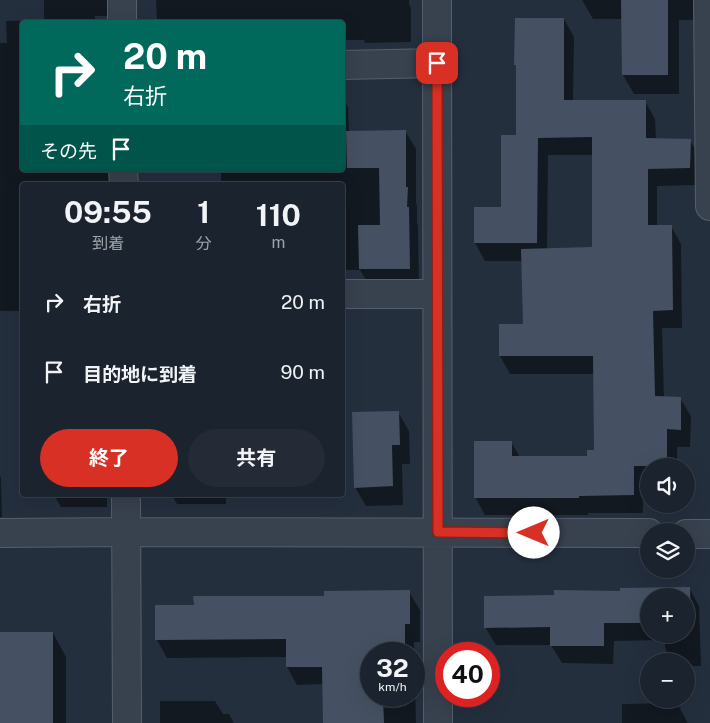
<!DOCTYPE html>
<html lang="ja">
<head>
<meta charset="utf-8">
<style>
  :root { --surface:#1b232e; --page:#242b36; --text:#f1f3f6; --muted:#a0a4aa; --line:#39404a; --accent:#d93025 }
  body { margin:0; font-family:"Public Sans","Noto Sans JP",sans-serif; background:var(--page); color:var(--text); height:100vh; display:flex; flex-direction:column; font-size:19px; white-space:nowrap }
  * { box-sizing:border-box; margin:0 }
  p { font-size:16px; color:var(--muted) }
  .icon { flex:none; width:28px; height:28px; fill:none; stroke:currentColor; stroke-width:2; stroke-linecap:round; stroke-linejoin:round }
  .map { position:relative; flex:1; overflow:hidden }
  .sheet { position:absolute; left:20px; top:182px; width:325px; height:315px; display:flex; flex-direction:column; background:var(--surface); border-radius:5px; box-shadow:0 5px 20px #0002,0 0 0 1px var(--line) }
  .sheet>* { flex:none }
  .top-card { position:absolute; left:20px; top:20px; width:325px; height:152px; border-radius:5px; box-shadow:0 5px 20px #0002,0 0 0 1px var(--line); background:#00695c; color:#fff; overflow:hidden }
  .buttons { position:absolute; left:640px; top:458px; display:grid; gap:10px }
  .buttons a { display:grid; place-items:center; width:55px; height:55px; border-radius:50%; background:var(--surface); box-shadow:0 5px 20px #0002,0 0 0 1px var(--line); font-size:25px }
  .speed { position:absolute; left:360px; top:642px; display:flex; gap:10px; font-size:25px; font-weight:700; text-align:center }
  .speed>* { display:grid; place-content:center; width:65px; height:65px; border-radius:50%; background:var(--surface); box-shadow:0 5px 20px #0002,0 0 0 1px var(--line); line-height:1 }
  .speed small { font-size:12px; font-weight:400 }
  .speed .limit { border:8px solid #d22; background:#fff; color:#111 }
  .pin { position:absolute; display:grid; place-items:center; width:42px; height:42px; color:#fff; margin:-21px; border-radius:10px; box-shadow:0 2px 8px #0006 }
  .me { position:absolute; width:55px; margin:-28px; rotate:270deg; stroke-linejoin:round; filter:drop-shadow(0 0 4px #0008) }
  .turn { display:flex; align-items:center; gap:18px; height:105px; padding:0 20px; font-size:22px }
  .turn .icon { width:65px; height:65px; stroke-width:2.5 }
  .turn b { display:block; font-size:35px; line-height:42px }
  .then { display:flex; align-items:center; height:48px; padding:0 20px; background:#0003; gap:10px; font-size:19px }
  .eta { display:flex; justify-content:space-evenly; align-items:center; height:85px; text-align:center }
  .eta b { font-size:30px; font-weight:700; line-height:35px }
  .cta { display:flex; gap:10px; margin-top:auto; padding:10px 20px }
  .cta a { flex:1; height:58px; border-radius:30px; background:var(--accent); color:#fff; font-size:20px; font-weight:700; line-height:58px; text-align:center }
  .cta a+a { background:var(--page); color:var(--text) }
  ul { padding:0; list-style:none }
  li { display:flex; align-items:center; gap:15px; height:70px; padding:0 20px }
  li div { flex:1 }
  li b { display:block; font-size:19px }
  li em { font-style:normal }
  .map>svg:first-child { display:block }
  .shadow { fill:#0007; fill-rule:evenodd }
  .building { fill:#455162 }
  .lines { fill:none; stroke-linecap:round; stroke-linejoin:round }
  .minor-casing { stroke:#565f6c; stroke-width:30 }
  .minor { stroke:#38414e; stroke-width:28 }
  .route-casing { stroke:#8d1f18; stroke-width:12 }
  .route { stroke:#d93025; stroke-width:9 }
</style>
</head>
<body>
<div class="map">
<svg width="710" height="723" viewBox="0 0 710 723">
  <rect width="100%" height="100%" fill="#242f3e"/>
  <path class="shadow" d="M44,0H109V16H95V22H22V170H111V185H22V311H0V43H7L6,21L44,20Z
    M156,0H409V5L411,8V42L365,43L364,40H342V22H157Z
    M582,0H693V20H679V94H634L623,75L622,19H593Z
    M564,19L574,37L573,101H645L655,119L656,140H690L700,158L699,185L657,186V226H671L681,244L682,328H662L664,398H680L691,416L690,447H677V466H649V499H643V513H588V515H485L475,497L511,442L520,457H588L595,452L594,374H510L500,356V325H524L523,261H485L475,243L502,208L517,136V68L516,65ZM548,155H594V249L547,250Z
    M342,97L348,107L349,132L405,131L416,149V203L417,206V223L418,226L419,286L370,287L360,270H342V185H221V170H342Z
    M342,372L346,377V417H342Z
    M398,412L409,431L410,464H402L403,505L366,506L355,487Z
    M0,476L1,478L2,517H0Z
    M54,495H107V507H61Z
    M172,495H226V504H177Z
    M689,588L699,606L701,666H686V661H672L665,648V640L614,641L613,664L562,663L551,645H496L485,627L555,596ZM649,596H686V634H649Z
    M409,592L420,610V642H414L416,723H324V684L297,685L287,667V657L167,658L157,640L195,606ZM371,654H414V696H371Z
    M53,633L66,657V723H1Z
    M160,701H215L223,714H229L234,723H160Z
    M677,703L688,723H622V704Z"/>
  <path class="building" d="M621,0H668V75H622Z
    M515,18H564V100H646V138L691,139L690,168L648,169V225H672L673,310L653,311L655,396L681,397V430L667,429V466H634V495L579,496V498H474V441H512V456H587V450H594L593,356H499V324H523L521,249L592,247V137L538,138L537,243H474V207H501V135H516V65H514Z
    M406,130V187H408L407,207H409L410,269H359L358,225H380L379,168H347L346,131Z
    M399,411L400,445H392L393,486L354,488L352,412Z
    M690,587L691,622H686V596H649V623H604V646H550V627L484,628V596L554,595V590L620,591V588Z
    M410,590V624H405V654H371V696H383L384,723H323L322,667H286V639L155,640V605H194L193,596H324V591Z
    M0,632H53V723H0Z"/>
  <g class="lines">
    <g class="minor-casing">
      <path id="minor" d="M122,0V22
        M437,0L438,723
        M708,0L710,206
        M342,65L437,63
        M123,170L124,185
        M342,294H437
        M126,495L127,723
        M0,533L126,532L649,533
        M686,534H710"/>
    </g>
    <use href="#minor" class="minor"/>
  </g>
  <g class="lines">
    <g class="route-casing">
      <path id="route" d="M437,63L438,532L534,533"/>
    </g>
    <use href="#route" class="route"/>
  </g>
</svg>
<div class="buttons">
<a><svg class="icon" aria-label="sound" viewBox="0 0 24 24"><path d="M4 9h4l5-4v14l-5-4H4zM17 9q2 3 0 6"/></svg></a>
<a><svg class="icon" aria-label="layers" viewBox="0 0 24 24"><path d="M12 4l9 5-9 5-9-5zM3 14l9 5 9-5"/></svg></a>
<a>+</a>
<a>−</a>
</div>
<div class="speed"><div>32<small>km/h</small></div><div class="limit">40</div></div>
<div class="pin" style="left:437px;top:63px;background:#d93025"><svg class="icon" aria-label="arrive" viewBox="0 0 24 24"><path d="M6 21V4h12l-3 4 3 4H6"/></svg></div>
<svg class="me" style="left:534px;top:533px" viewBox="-20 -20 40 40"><circle r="19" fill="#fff"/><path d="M0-13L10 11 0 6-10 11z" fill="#d93025"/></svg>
<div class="top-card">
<div class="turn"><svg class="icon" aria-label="right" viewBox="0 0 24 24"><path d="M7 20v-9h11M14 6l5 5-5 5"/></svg><div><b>20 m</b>右折</div></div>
<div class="then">その先<svg class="icon" aria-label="arrive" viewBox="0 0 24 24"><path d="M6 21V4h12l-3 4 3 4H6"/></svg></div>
</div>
<section class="sheet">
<div class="eta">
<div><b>09:55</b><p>到着</p></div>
<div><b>1</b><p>分</p></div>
<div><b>110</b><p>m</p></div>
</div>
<ul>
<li><svg class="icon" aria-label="right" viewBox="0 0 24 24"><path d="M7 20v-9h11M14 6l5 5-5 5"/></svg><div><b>右折</b></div><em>20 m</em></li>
<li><svg class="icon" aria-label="arrive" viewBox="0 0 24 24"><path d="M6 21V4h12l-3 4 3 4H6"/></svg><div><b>目的地に到着</b></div><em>90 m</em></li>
</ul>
<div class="cta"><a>終了</a><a>共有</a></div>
</section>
</div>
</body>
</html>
